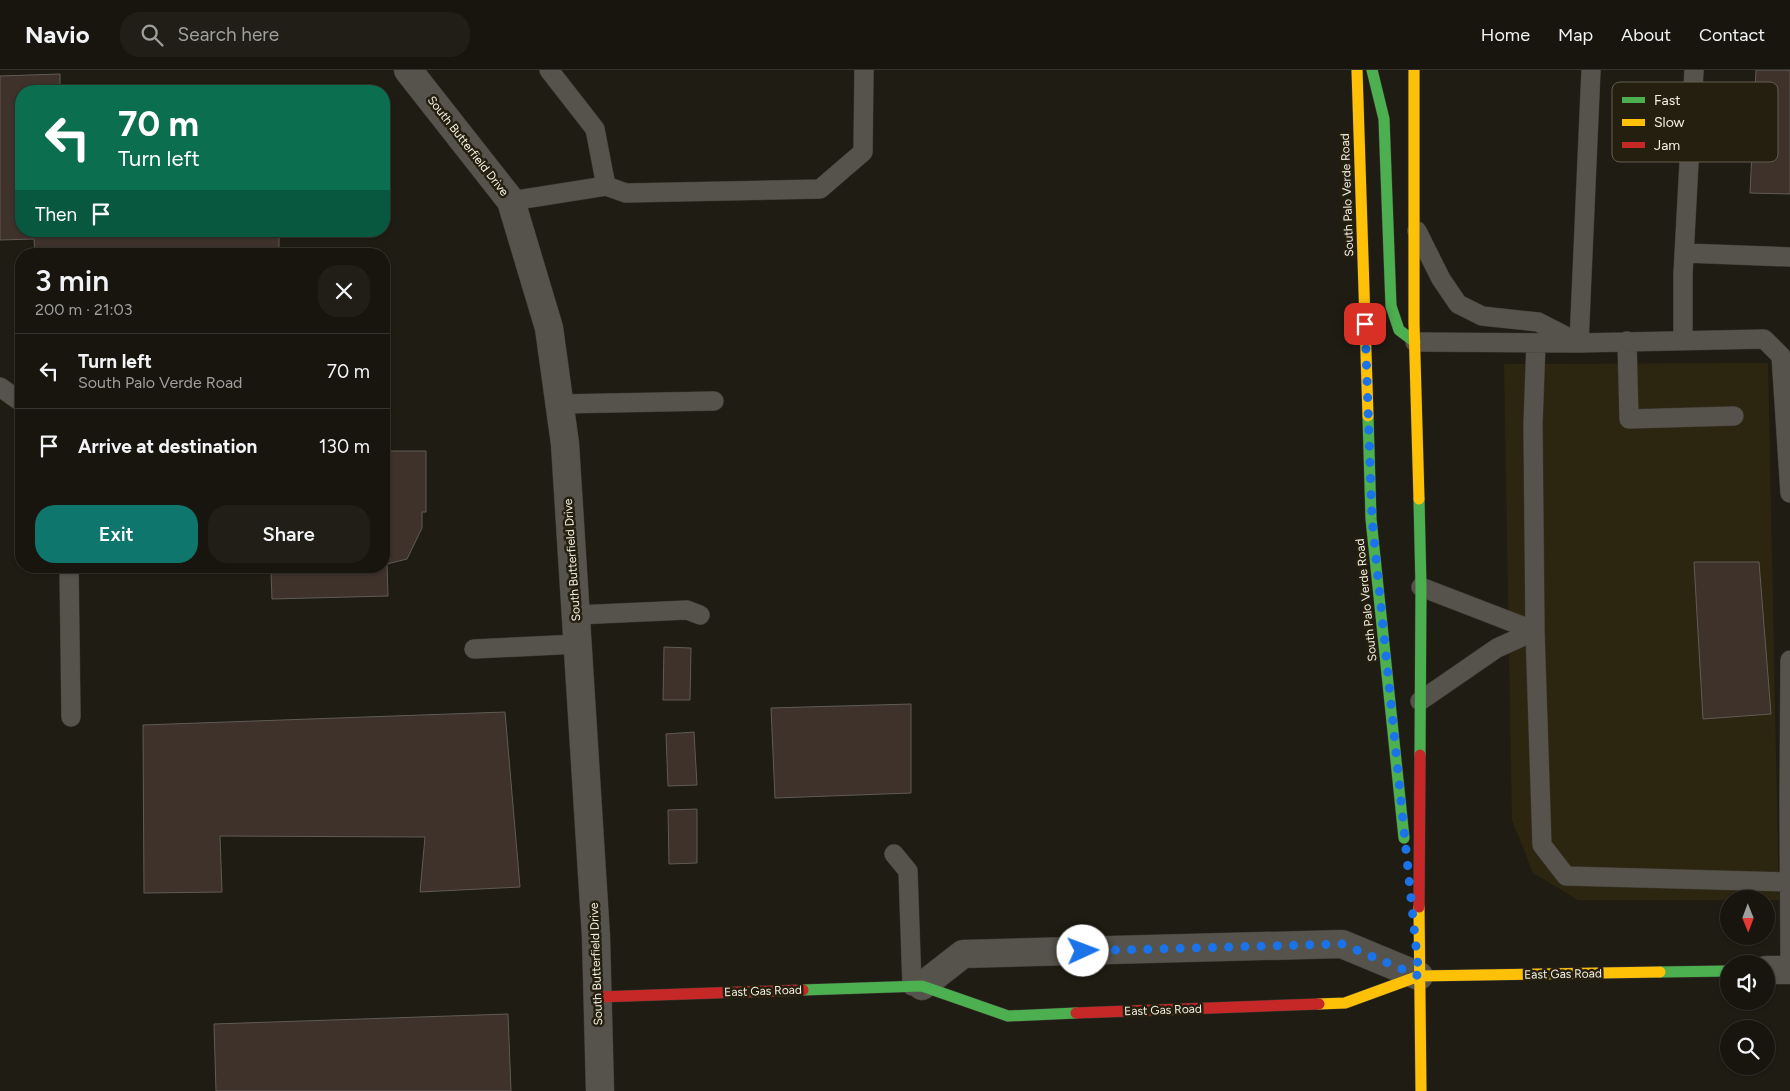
<!DOCTYPE html>
<html lang="en">
<head>
<meta charset="utf-8">
<style>
  :root { --surface:#17150e; --page:#201e17; --text:#f1f3f6; --muted:#9e9f9e; --line:#36342e; --accent:#0f766e }
  body { margin:0; font-family:Figtree,sans-serif; background:var(--page); color:var(--text); height:100vh; display:flex; flex-direction:column; font-size:19px; white-space:nowrap }
  * { box-sizing:border-box; margin:0 }
  p { font-size:16px; color:var(--muted) }
  .icon { flex:none; width:28px; height:28px; fill:none; stroke:currentColor; stroke-width:2; stroke-linecap:round; stroke-linejoin:round }
  .map { position:relative; flex:1; overflow:hidden }
  .details { position:absolute; left:15px; top:178px; width:375px; height:325px; display:flex; flex-direction:column; background:var(--surface); border-radius:20px; box-shadow:0 1px 4px #0004,0 0 0 1px var(--line) }
  .details>* { flex:none }
  .banner { position:absolute; left:15px; top:15px; width:375px; height:152px; border-radius:20px; box-shadow:0 1px 4px #0004,0 0 0 1px var(--line); background:#0b6e4f; color:#fff; overflow:hidden }
  .needle { width:32px; rotate:179deg }
  .buttons { position:absolute; left:1720px; top:820px; display:grid; gap:10px }
  .buttons a { display:grid; place-items:center; width:55px; height:55px; border-radius:50%; background:var(--surface); box-shadow:0 1px 4px #0004,0 0 0 1px var(--line); font-size:25px }
  .pin { position:absolute; display:grid; place-items:center; width:42px; height:42px; color:#fff; margin:-21px; border-radius:10px; box-shadow:0 2px 8px #0006 }
  .me { position:absolute; width:55px; margin:-28px; rotate:88deg; stroke-linejoin:round; filter:drop-shadow(0 0 4px #0008) }
  .turn { display:flex; align-items:center; gap:18px; height:105px; padding:0 20px; font-size:22px }
  .turn .icon { width:65px; height:65px; stroke-width:2.5 }
  .turn b { display:block; font-size:35px; line-height:42px }
  .then { display:flex; align-items:center; height:48px; padding:0 20px; background:#0003; gap:10px; font-size:19px }
  .round { display:grid; place-items:center; flex:none; width:52px; height:52px; border-radius:20px; background:var(--page) }
  .overview { display:flex; align-items:center; justify-content:space-between; height:85px; padding:0 20px }
  h1 { font-size:30px; font-weight:600; line-height:38px }
  .primary-button { display:flex; gap:10px; margin-top:auto; padding:10px 20px }
  .primary-button a { flex:1; height:58px; border-radius:20px; background:var(--accent); color:#fff; font-size:20px; font-weight:600; line-height:58px; text-align:center }
  .primary-button a+a { background:var(--page); color:var(--text) }
  ul { padding:0; list-style:none }
  li { display:flex; align-items:center; gap:15px; height:75px; padding:0 20px; border-top:1px solid var(--line) }
  li div { flex:1 }
  li b { display:block; font-size:19px }
  li em { font-style:normal }
  header { display:flex; align-items:center; gap:30px; box-sizing:border-box; height:70px; padding:0 25px; background:var(--surface); border-bottom:1px solid var(--line) }
  header strong { font-size:24px }
  nav { display:flex; gap:28px; margin-inline-start:auto; font-size:18px }
  .search { width:350px; height:45px; background:var(--page); display:flex; align-items:center; gap:12px; box-sizing:border-box; padding:0 18px; border-radius:20px; color:var(--muted); font-size:19px }
  .map>svg:first-child { display:block }
  .built { fill:#2c2610 }
  .building { fill:#3e322b; stroke:#615b56 }
  .lines { fill:none; stroke-linecap:round; stroke-linejoin:round }
  .lane-casing { stroke:#3c3832; stroke-width:20 }
  .street-casing { stroke:#3c3832; stroke-width:29 }
  .fast-casing { stroke:#3c3832; stroke-width:12 }
  .slow-casing { stroke:#3c3832; stroke-width:12 }
  .jam-casing { stroke:#3c3832; stroke-width:12 }
  .lane { stroke:#55534b; stroke-width:19 }
  .street { stroke:#55534b; stroke-width:28 }
  .fast { stroke:#4caf50; stroke-width:11 }
  .slow { stroke:#ffc107; stroke-width:11 }
  .jam { stroke:#c62828; stroke-width:11 }
  .route { stroke:#1a73e8; stroke-width:9; stroke-dasharray:0 16.2 }
  .labels { text-anchor:middle; stroke-width:5; stroke-linejoin:round; paint-order:stroke }
  .street-label { font-size:12px; fill:#f4f1e6; stroke:#241f0e }
  .key { fill:#241f0e; stroke:#625e4f; stroke-width:1 }
  .key-label { font-size:14px; fill:#f4f1e6 }
</style>
</head>
<body>
<header>
<strong>Navio</strong>
<div class="search"><svg class="icon" aria-label="search" viewBox="0 0 24 24"><circle cx="10" cy="10" r="6"/><path d="M15 15l6 6"/></svg>Search here</div>
<nav><a>Home</a><a>Map</a><a>About</a><a>Contact</a></nav>
</header>
<div class="map">
<svg width="1790" height="1021" viewBox="0 0 1790 1021">
  <rect width="100%" height="100%" fill="#1f1c13"/>
  <path class="built" d="M1768,293L1779,830H1578L1533,803L1512,750L1504,294Z"/>
  <path class="building" d="M1756,0H1790V124L1750,123Z
    M60,4V21H21V161H279V184H35L34,169L0,170V6Z
    M384,381H426V442H422V458L407,489L387,494L388,526L272,529L271,503H243V496H384Z
    M1694,492H1759L1771,644L1703,649Z
    M664,577L691,578L690,630H663Z
    M911,634V723L775,728L771,638Z
    M505,642L520,817L420,822L425,767L220,766L222,822L144,823L143,655Z
    M694,662L697,715L668,716L666,664Z
    M697,739V793L669,794L668,740Z
    M508,944L511,1021H216L214,954Z"/>
  <g class="lines">
    <g class="lane-casing">
      <path id="lane" d="M606,116L626,123L820,119L863,82L864,0
        M511,131L606,116L595,59L549,0
        M1417,161L1441,209L1458,234L1482,246L1538,252L1579,273L1591,0
        M1685,183L1790,187
        M1683,270V204L1694,0
        M1627,271L1629,349L1734,346
        M1415,272L1579,273L1764,269L1781,286L1790,423
        M1536,273L1533,354L1535,561L1542,775L1566,806L1789,812
        M0,317L21,332
        M559,334L714,331
        M69,496L71,647
        M1421,517L1535,561
        M576,545L687,540L700,545
        M474,579L578,574
        M1790,590L1789,735L1790,886
        M1420,631L1497,578L1535,561
        M894,784L908,801L912,916"/>
    </g>
    <g class="street-casing">
      <path id="street" d="M408,0L511,131L549,258L565,374L596,867L600,1021
        M1766,900H1790
        M922,916L963,884L1342,874L1419,906"/>
    </g>
    <g class="fast-casing">
      <path id="fast" d="M1372,0L1384,49L1391,236L1399,260L1415,272
        M1368,346L1371,449L1404,768
        M1419,429L1421,517L1420,685
        M1660,902L1729,901
        M803,920L922,916L1008,946L1076,943"/>
    </g>
    <g class="slow-casing">
      <path id="slow" d="M1357,0L1368,346
        M1414,0V253L1419,429
        M1419,837L1421,1021
        M1319,934L1345,933L1419,906L1660,902"/>
    </g>
    <g class="jam-casing">
      <path id="jam" d="M1419,837L1420,685
        M598,927L803,920
        M1076,943L1319,934"/>
    </g>
    <use href="#lane" class="lane"/>
    <use href="#street" class="street"/>
    <use href="#fast" class="fast"/>
    <use href="#slow" class="slow"/>
    <use href="#jam" class="jam"/>
  </g>
  <g class="lines">
    <path class="route" d="M1083,881L1342,874L1419,906L1372,449L1365,254"/>
  </g>
  <g class="labels">
    <g class="street-label">
      <text transform="translate(468 76) rotate(52)" y="4">South Butterfield Drive</text>
      <text transform="translate(1347 125) rotate(-92)" y="4">South Palo Verde Road</text>
      <text transform="translate(572 490) rotate(-94)" y="4">South Butterfield Drive</text>
      <text transform="translate(1366 530) rotate(-96)" y="4">South Palo Verde Road</text>
      <text transform="translate(596 894) rotate(-92)" y="4">South Butterfield Drive</text>
      <text transform="translate(1563 904) rotate(-1)" y="4">East Gas Road</text>
      <text transform="translate(763 921) rotate(-2)" y="4">East Gas Road</text>
      <text transform="translate(1163 940) rotate(-2)" y="4">East Gas Road</text>
    </g>
  </g>
  <rect x="1612" y="12" width="166" height="80" rx="8" class="key"/>
  <rect x="1622" y="27" width="23" height="6" fill="#4caf50"/>
  <rect x="1622" y="49" width="23" height="7" fill="#ffc107"/>
  <rect x="1622" y="72" width="23" height="6" fill="#c62828"/>
  <g class="key-label">
    <text x="1654" y="35">Fast</text>
    <text x="1654" y="57">Slow</text>
    <text x="1654" y="80">Jam</text>
  </g>
</svg>
<div class="buttons">
<a><svg class="needle" viewBox="-14 -14 28 28"><path d="M0-13l5 13h-10z" fill="#e53935"/><path d="M0 13l5-13h-10z" fill="#9e9f9e"/></svg></a>
<a><svg class="icon" aria-label="sound" viewBox="0 0 24 24"><path d="M4 9h4l5-4v14l-5-4H4zM17 9q2 3 0 6"/></svg></a>
<a><svg class="icon" aria-label="search" viewBox="0 0 24 24"><circle cx="10" cy="10" r="6"/><path d="M15 15l6 6"/></svg></a>
</div>
<div class="pin" style="left:1365px;top:254px;background:#d93025"><svg class="icon" aria-label="arrive" viewBox="0 0 24 24"><path d="M6 21V4h12l-3 4 3 4H6"/></svg></div>
<svg class="me" style="left:1083px;top:881px" viewBox="-20 -20 40 40"><circle r="19" fill="#fff"/><path d="M0-13L10 11 0 6-10 11z" fill="#1a73e8"/></svg>
<div class="banner">
<div class="turn"><svg class="icon" aria-label="left" viewBox="0 0 24 24"><path d="M17 20v-9H6M10 6l-5 5 5 5"/></svg><div><b>70 m</b>Turn left</div></div>
<div class="then">Then<svg class="icon" aria-label="arrive" viewBox="0 0 24 24"><path d="M6 21V4h12l-3 4 3 4H6"/></svg></div>
</div>
<section class="details">
<div class="overview"><div><h1>3 min</h1><p>200 m · 21:03</p></div><a class="round"><svg class="icon" aria-label="close" viewBox="0 0 24 24"><path d="M6 6l12 12M18 6L6 18"/></svg></a></div>
<ul>
<li><svg class="icon" aria-label="left" viewBox="0 0 24 24"><path d="M17 20v-9H6M10 6l-5 5 5 5"/></svg><div><b>Turn left</b><p>South Palo Verde Road</p></div><em>70 m</em></li>
<li><svg class="icon" aria-label="arrive" viewBox="0 0 24 24"><path d="M6 21V4h12l-3 4 3 4H6"/></svg><div><b>Arrive at destination</b></div><em>130 m</em></li>
</ul>
<div class="primary-button"><a>Exit</a><a>Share</a></div>
</section>
</div>
</body>
</html>
